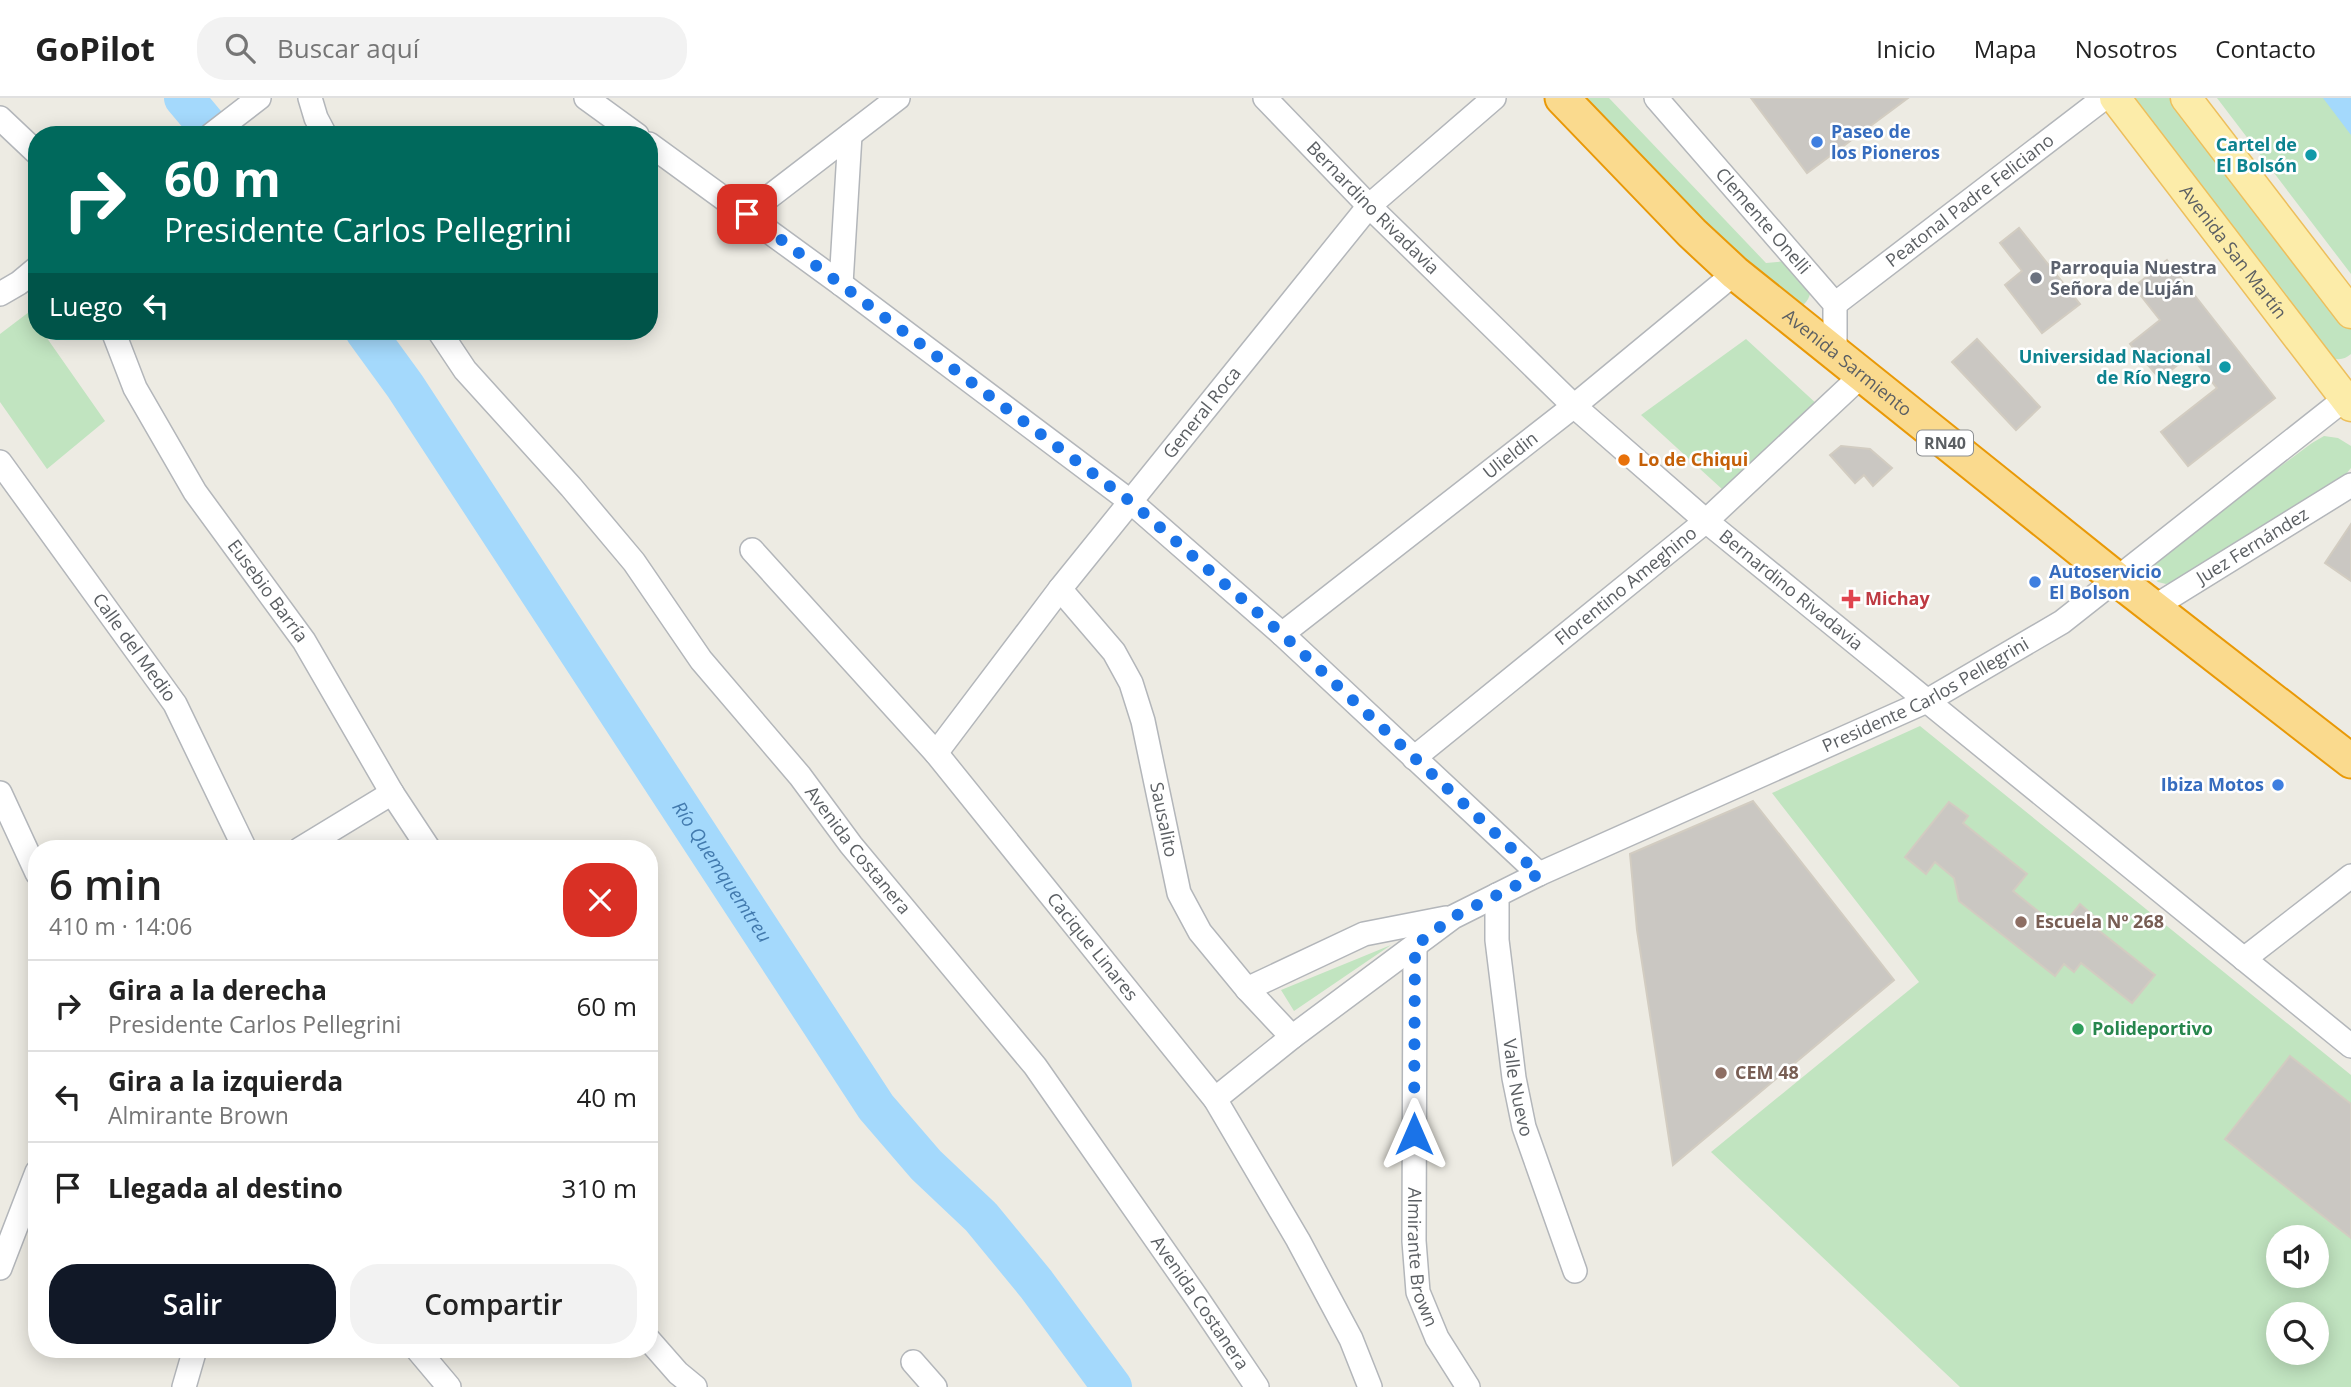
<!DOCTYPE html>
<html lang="es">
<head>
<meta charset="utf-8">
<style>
  :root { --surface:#fff; --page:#f2f2f2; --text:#222; --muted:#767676; --line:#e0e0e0; --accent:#111827 }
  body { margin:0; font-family:"Open Sans",sans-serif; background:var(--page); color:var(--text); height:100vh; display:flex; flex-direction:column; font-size:26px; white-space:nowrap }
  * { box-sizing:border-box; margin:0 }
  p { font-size:23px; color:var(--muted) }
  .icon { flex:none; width:38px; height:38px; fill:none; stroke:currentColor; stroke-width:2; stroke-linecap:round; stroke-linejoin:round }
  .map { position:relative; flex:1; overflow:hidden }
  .drawer { position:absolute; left:28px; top:742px; width:630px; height:518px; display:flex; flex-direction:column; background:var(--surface); border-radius:28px; box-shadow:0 4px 18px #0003 }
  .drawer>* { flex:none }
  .guide { position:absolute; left:28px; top:28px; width:630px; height:214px; border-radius:28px; box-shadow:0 4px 18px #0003; background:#00695c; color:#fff; overflow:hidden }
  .tools { position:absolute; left:2266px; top:1127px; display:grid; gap:14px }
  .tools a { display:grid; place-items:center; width:63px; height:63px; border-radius:50%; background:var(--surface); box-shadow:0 4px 18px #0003; font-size:35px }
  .pin { position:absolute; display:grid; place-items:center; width:60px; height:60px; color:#fff; margin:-30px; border-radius:14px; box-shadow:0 4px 10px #0006 }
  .me { position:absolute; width:77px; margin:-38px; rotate:0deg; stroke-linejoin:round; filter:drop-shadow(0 0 5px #0008) }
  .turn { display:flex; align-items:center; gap:24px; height:147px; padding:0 21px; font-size:32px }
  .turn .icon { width:91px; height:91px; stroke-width:2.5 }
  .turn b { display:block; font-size:49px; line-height:60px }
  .then { display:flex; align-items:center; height:66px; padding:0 21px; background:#0003; gap:14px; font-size:26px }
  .round { display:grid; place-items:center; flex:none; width:74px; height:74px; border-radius:28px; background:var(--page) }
  .summary { display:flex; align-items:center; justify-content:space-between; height:119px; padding:0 21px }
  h1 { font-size:42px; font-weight:600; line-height:52px }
  .button { display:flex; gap:14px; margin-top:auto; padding:14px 21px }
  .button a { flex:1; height:80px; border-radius:28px; background:var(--accent); color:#fff; font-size:28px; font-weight:600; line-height:80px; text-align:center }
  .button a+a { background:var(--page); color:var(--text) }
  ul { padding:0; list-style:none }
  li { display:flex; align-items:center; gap:21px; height:91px; padding:0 21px; border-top:2px solid var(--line) }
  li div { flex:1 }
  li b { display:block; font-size:26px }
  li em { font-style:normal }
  header { display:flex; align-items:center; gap:42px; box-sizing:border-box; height:98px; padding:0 35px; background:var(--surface); border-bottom:2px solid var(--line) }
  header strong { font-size:33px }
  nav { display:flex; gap:38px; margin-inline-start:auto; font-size:24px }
  .search { width:490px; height:63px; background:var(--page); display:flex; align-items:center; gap:18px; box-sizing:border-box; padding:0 24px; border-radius:28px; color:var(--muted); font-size:26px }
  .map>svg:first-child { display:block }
  .green { fill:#c1e4c0; fill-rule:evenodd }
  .water { fill:#a4d9fc }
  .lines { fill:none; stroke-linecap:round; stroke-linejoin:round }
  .river { stroke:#a4d9fc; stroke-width:40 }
  .building { fill:#cac7c2; stroke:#d2ccc1; stroke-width:2 }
  .minor-casing { stroke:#b3b6ba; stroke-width:26 }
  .major-casing { stroke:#edbf5c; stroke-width:33 }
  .highway-casing { stroke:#e99907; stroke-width:37 }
  .minor { stroke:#fff; stroke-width:23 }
  .major { stroke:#fceca9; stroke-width:30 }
  .highway { stroke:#fada8e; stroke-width:33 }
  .route { stroke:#1a73e8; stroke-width:12; stroke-dasharray:0 21.6 }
  .shop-dot { fill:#3f7fe0; stroke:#fff; stroke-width:2.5 }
  .culture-dot { fill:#0f9aa8; stroke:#fff; stroke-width:2.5 }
  .worship-dot { fill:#6b7280; stroke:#fff; stroke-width:2.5 }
  .food-dot { fill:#e8710a; stroke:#fff; stroke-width:2.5 }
  .health-dot { fill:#e0444e; stroke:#fff; stroke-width:2.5 }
  .education-dot { fill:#8d6e63; stroke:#fff; stroke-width:2.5 }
  .leisure-dot { fill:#2e9e5b; stroke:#fff; stroke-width:2.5 }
  .labels { text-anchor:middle; stroke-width:5; stroke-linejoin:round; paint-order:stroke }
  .shield { fill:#fff; stroke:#8c8f92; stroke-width:2 }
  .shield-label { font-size:16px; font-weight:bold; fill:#5b5f63 }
  .shop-label { font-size:18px; font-weight:bold; fill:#366cbe; stroke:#fff; text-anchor:start }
  .culture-label { font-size:18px; font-weight:bold; fill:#0d838f; stroke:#fff; text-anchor:end }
  .street-label { font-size:18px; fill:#5b5f63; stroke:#fff }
  .worship-label { font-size:18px; font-weight:bold; fill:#5b616d; stroke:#fff; text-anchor:start }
  .food-label { font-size:18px; font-weight:bold; fill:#c56008; stroke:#fff; text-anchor:start }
  .health-label { font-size:18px; font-weight:bold; fill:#be3a42; stroke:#fff; text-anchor:start }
  .education-label { font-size:18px; font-weight:bold; fill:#785e54; stroke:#fff; text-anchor:start }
  .leisure-label { font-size:18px; font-weight:bold; fill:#27864d; stroke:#fff; text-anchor:start }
  .water-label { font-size:19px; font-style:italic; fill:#427aae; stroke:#fff }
</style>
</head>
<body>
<header>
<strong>GoPilot</strong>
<div class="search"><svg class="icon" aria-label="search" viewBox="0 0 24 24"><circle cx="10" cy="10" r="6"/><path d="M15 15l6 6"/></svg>Buscar aquí</div>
<nav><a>Inicio</a><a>Mapa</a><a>Nosotros</a><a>Contacto</a></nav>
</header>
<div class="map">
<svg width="2351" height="1289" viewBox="0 0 2351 1289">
  <rect width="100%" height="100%" fill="#edebe3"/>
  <path class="green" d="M1587,0H1609L1766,165L1787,163L1811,190C1810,202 1805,207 1794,213L1700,123Z
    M2125,0H2179L2351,225V256C2343,263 2336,262 2326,258Z
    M2217,0H2351V176Z
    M29,214L37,225V233H42L105,323L47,371L0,304V236Z
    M1746,241L1819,308L1723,392L1641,317Z
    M2324,338L2338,340L2351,348V370L2346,376L2175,483L2166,486L2158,484L2147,474L2149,465L2312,345Z
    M1920,628L2351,977V1289H1960L1711,1054L1919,884L1772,695ZM2278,1139H2317V1178H2278ZM2278,1216H2317V1255H2278Z
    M1391,847L1294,913L1281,892Z"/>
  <path class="water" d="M2323,0H2351V37Z"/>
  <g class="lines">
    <g class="river">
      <path d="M184,0L215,37"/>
      <path id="s1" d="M365,233L405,288L876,1009L926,1067L981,1119L1036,1186L1112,1289"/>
    </g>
  </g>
  <path class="building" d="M1751,0H1908L1807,75Z
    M2019,130L2080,206L2042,235L2005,187L2022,173L2000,145Z
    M2167,162L2275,300L2188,368L2161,334L2217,290L2190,257L2160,281L2130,246L2160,222L2134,189Z
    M1977,241L2040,309L2016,332L1952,264Z
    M1841,348L1870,351L1892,370L1873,388L1864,377L1855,385L1830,357Z
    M2351,426V483L2325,465Z
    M1753,703L1894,882L1673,1067L1637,832L1630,756Z
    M1949,704L1968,718L1963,725L2027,776L2013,793L2060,831L2080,806L2097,821L2092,827L2155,877L2132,905L2081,865L2074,874L2064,866L2055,878L1959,803L1954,780L1935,764L1926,776L1905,759Z
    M2290,958L2351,1006V1140L2225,1041Z"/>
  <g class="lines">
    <g class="minor-casing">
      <g id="minor">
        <path d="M310,0L316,20L325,37"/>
        <path d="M586,0L637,37"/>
        <path id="s2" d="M1265,0L1369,108L1574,308L1706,423L2351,948"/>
        <path id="s3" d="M1656,0L1835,206V256"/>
        <path d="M0,20L37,55"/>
        <path d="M211,37L259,0"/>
        <path d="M649,46L841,186L1131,404L1282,536L1539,776"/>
        <path d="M747,116L898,0"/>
        <path d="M841,186L850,37"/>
        <path d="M0,196L19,185L37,170"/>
        <path id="s4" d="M1835,206L2104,0"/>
        <path id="s5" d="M113,233L135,290L195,394L304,543L392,695L429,751"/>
        <path id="s6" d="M439,233L465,272L571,389L634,464L701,562L800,678L851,747L1035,968L1197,1200L1257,1289"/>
        <path id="s7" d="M0,364L175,606L245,751"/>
        <path id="s8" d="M752,452L936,655L1215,1001L1298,1142L1351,1241L1370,1289"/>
        <path id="s9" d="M1060,491L1114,554L1131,585L1143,623L1179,795L1200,834L1247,891L1292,939"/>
        <path id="s10" d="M2154,509L2351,387"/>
        <path id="s11" d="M1282,536L1574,308L1735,175"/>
        <path id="s12" d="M936,655L1060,491L1369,108L1494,0"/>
        <path id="s13" d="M1414,660L1706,423L1861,278"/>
        <path d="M0,695L37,775"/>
        <path d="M300,751L392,695"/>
        <path id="s14" d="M1497,797V842L1514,980L1524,1029L1575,1173"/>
        <path id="s15" d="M1415,848L1414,1143L1418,1194L1437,1240L1468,1289"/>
        <path d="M2244,861L2351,778"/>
        <path d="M1247,891L1364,836L1446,820"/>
        <path id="s16" d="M1215,1001L1292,939L1453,819L1539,776L1927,603L2062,524L2351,296"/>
        <path d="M0,1170L37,1074"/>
        <path d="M649,1242L678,1275L695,1289"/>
        <path d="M417,1251L449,1289"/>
        <path d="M913,1264L935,1289"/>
        <path d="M184,1289L195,1251"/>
      </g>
    </g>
    <g class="major-casing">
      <g id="major">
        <path id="s17" d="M2115,0L2351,308"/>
        <path d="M2186,0L2351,215"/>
      </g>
    </g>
    <g class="highway-casing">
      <g id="highway">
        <path id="s18" d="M1562,0L1692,135L1735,175L2118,482L2351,663"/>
      </g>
    </g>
    <use href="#minor" class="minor"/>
    <use href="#major" class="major"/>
    <use href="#highway" class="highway"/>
  </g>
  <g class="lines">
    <path class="route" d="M747,116L1131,404L1282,536L1539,776L1453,819L1415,848L1414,1036"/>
  </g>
  <g class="shop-dot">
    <circle cx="1817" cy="44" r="7"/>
    <circle cx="2035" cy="484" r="7"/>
    <circle cx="2278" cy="687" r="7"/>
  </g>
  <g class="culture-dot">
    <circle cx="2311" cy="57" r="7"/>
    <circle cx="2225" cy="269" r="7"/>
  </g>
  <circle class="worship-dot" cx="2036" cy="180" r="7"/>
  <circle class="food-dot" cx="1624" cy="362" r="7"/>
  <path class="health-dot" d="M1847.5 490.5h7v7h7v7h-7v7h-7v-7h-7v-7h7z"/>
  <g class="education-dot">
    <circle cx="2021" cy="824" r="7"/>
    <circle cx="1721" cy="975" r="7"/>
  </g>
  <circle class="leisure-dot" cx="2078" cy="931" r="7"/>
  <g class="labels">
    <rect class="shield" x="1917" y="332.5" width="56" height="25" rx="5"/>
    <g class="shield-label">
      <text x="1945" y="351">RN40</text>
    </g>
    <g class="shop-label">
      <text x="1831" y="40">Paseo de<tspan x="1831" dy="21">los Pioneros</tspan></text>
      <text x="2049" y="480">Autoservicio<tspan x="2049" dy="21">El Bolson</tspan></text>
      <text x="2264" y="693" text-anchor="end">Ibiza Motos</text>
    </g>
    <g class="culture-label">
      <text x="2297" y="53">Cartel de<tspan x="2297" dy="21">El Bolsón</tspan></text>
      <text x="2211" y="265">Universidad Nacional<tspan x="2211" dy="21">de Río Negro</tspan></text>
    </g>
    <g class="street-label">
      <text dy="6" stroke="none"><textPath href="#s4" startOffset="170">Peatonal Padre Feliciano</textPath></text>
      <text dy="6" stroke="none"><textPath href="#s2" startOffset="154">Bernardino Rivadavia</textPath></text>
      <text dy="6" stroke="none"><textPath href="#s3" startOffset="163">Clemente Onelli</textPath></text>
      <text dy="6" stroke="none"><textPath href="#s17" startOffset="194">Avenida San Martín</textPath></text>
      <text dy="6" stroke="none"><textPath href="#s18" startOffset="390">Avenida Sarmiento</textPath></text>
      <text dy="6" stroke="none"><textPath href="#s12" startOffset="432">General Roca</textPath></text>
      <text dy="6" stroke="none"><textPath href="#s11" startOffset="290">Ulieldin</textPath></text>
      <text dy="6" stroke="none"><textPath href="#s10" startOffset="116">Juez Fernández</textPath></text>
      <text dy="6" stroke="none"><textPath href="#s13" startOffset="273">Florentino Ameghino</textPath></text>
      <text dy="6" stroke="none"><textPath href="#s5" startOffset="304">Eusebio Barría</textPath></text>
      <text dy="6" stroke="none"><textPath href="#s2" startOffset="721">Bernardino Rivadavia</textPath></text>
      <text dy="6" stroke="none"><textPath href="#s7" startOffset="229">Calle del Medio</textPath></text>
      <text dy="6" stroke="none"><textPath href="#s16" startOffset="822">Presidente Carlos Pellegrini</textPath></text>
      <text dy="6" stroke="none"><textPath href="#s9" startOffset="259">Sausalito</textPath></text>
      <text dy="6" stroke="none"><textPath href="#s6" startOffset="668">Avenida Costanera</textPath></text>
      <text dy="6" stroke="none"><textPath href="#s8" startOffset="523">Cacique Linares</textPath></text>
      <text dy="6" stroke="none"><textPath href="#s14" startOffset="194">Valle Nuevo</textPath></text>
      <text dy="6" stroke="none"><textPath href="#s15" startOffset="312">Almirante Brown</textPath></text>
      <text dy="6" stroke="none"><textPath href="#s6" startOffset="1236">Avenida Costanera</textPath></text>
    </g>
    <g class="worship-label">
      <text x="2050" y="176">Parroquia Nuestra<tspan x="2050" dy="21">Señora de Luján</tspan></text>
    </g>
    <g class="food-label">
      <text x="1638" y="368">Lo de Chiqui</text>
    </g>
    <g class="health-label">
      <text x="1865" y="507">Michay</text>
    </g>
    <g class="education-label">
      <text x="2035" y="830">Escuela Nº 268</text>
      <text x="1735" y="981">CEM 48</text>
    </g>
    <g class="leisure-label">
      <text x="2092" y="937">Polideportivo</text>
    </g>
    <g class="water-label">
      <text dy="7" stroke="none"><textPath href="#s1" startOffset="648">Río Quemquemtreu</textPath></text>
    </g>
  </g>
</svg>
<div class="tools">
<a><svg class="icon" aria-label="sound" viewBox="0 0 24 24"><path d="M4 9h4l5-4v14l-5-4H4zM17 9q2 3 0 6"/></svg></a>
<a><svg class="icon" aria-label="search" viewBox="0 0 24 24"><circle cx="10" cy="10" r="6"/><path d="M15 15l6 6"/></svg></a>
</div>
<div class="pin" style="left:747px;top:116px;background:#d93025"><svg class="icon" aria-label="arrive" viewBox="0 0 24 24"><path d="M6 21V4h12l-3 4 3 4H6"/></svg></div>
<svg class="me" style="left:1414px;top:1036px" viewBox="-20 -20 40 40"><path d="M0-17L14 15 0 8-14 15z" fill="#1a73e8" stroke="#fff" stroke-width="4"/></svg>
<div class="guide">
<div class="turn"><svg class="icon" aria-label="right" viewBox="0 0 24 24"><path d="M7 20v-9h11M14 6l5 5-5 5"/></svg><div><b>60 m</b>Presidente Carlos Pellegrini</div></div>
<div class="then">Luego<svg class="icon" aria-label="left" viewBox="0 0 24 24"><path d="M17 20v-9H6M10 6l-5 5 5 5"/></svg></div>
</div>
<section class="drawer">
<div class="summary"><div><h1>6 min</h1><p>410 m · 14:06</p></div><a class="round" style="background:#d93025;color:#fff"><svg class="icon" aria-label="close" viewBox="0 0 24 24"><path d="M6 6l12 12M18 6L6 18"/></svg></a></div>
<ul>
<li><svg class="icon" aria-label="right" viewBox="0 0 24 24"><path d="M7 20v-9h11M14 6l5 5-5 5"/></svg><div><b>Gira a la derecha</b><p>Presidente Carlos Pellegrini</p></div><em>60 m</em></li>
<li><svg class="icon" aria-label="left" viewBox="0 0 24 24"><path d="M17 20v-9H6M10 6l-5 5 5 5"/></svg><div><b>Gira a la izquierda</b><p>Almirante Brown</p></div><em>40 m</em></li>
<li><svg class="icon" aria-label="arrive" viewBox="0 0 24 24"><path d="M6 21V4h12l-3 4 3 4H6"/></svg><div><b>Llegada al destino</b></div><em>310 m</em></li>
</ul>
<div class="button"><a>Salir</a><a>Compartir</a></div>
</section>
</div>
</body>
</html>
